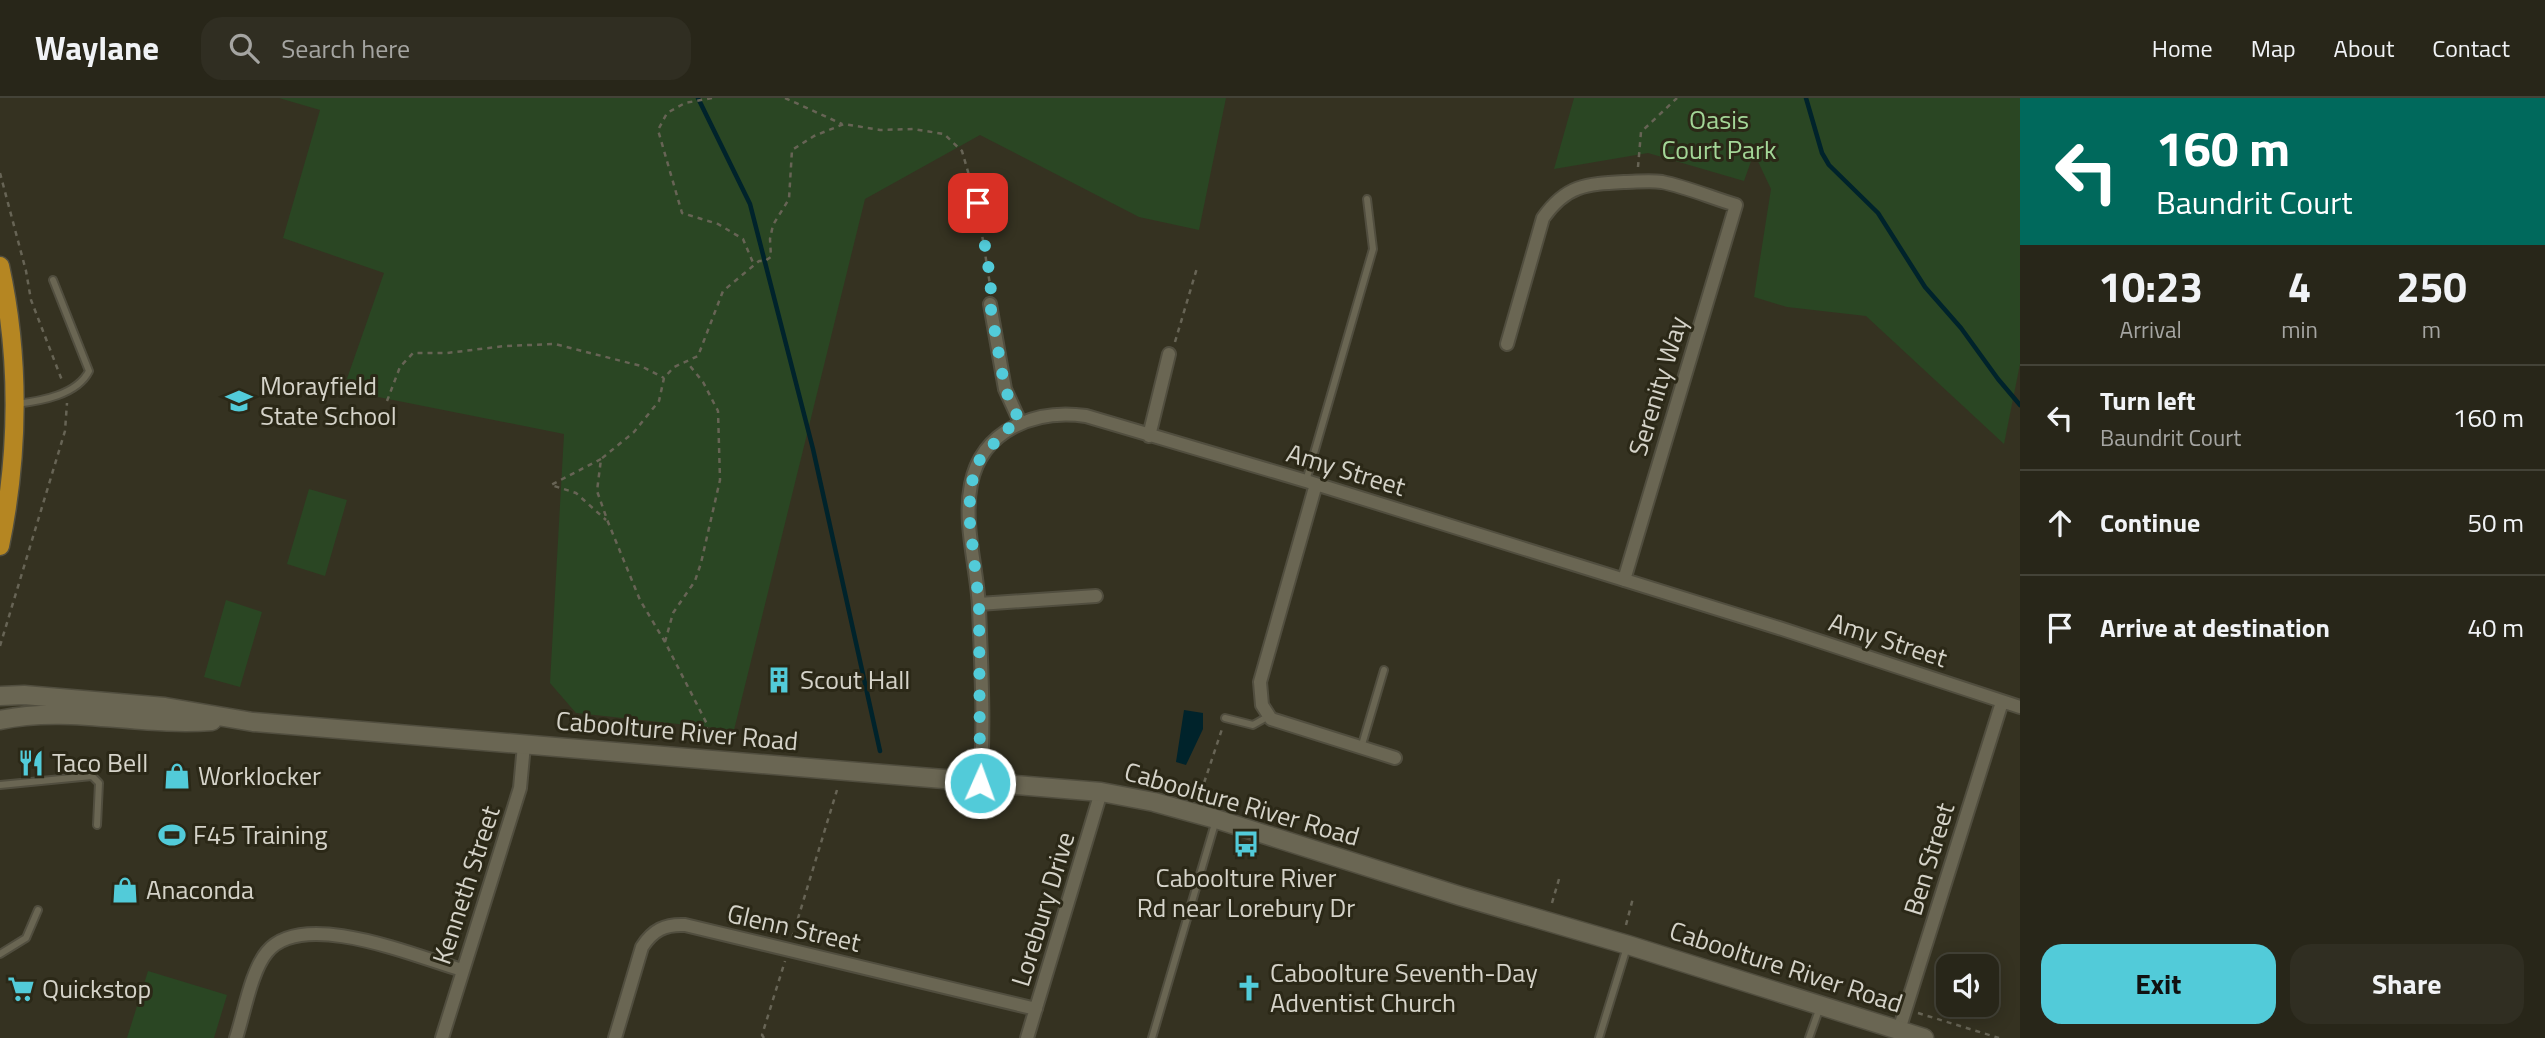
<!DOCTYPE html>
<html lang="en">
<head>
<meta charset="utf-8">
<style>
  :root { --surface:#282619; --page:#302e22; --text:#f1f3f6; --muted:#a5a5a2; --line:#444338; --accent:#52cbd9 }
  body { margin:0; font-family:"Titillium Web",sans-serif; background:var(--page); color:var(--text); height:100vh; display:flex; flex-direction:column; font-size:26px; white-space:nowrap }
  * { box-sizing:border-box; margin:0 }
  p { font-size:23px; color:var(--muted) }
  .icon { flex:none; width:38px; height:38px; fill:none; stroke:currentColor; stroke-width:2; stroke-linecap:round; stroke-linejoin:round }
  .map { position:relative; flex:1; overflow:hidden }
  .sheet { display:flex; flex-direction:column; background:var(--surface); width:525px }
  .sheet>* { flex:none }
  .hud { background:#00695c; color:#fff; overflow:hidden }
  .fabs { position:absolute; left:1936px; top:856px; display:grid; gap:14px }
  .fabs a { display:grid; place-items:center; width:63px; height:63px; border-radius:14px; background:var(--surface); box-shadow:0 4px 18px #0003,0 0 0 2px var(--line); font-size:35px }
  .pin { position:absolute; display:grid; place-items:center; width:60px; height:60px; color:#fff; margin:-30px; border-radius:14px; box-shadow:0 4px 10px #0006 }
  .me { position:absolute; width:77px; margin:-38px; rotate:2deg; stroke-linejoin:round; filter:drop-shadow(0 0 5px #0008) }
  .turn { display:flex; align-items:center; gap:24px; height:147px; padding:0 21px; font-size:32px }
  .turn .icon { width:91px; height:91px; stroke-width:2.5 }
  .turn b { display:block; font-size:49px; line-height:60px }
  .eta { display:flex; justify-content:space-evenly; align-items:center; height:119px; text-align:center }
  .eta b { font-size:42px; font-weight:700; line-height:49px }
  .primary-button { display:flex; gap:14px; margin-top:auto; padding:14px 21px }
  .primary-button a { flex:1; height:80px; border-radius:21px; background:var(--accent); color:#111; font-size:28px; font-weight:700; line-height:80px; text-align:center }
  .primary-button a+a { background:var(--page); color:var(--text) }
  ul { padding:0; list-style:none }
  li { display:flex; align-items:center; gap:21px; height:105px; padding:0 21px; border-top:2px solid var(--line) }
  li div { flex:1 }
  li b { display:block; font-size:26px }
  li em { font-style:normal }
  header { display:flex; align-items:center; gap:42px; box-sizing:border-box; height:98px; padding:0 35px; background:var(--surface); border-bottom:2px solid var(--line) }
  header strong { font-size:33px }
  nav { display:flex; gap:38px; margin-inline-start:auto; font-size:24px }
  .search { width:490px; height:63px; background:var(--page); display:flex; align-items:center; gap:18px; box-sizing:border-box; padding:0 24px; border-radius:21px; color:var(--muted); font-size:26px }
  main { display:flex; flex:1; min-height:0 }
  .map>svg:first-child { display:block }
  .green { fill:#2a4623 }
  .water { fill:#00232b }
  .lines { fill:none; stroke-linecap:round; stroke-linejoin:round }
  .stream { stroke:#00232b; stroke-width:4.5 }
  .service-casing { stroke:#514e3f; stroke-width:10 }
  .minor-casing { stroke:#514e3f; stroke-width:16 }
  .secondary-casing { stroke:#514e3f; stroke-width:21 }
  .primary-casing { stroke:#514e3f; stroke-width:21 }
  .path { stroke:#676455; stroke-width:2.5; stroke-dasharray:5 5; stroke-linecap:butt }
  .service { stroke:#6a6653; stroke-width:6 }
  .minor { stroke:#6a6653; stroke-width:12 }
  .secondary { stroke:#6a6653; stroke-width:18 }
  .primary { stroke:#b58622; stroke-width:18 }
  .route { stroke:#52cbd9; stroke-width:12; stroke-dasharray:0 21.6 }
  .labels { text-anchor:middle; stroke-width:6; stroke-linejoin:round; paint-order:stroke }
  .park-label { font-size:26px; fill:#a3d697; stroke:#2b2817 }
  .poi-label { font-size:26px; fill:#d5d3c9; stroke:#2b2817; text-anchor:start }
  .street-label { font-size:26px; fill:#d5d3c9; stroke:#2b2817 }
</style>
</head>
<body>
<header>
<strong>Waylane</strong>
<div class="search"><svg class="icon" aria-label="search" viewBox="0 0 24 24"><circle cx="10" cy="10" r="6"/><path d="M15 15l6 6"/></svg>Search here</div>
<nav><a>Home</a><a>Map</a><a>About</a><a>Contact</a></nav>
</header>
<main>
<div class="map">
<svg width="2020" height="940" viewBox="0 0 2020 940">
  <rect width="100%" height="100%" fill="#353221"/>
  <path class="green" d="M279,0H1226L1199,132L1139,119L980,37L865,101L734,632L576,615L550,585L564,336L343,292L384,175L283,140L320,12Z
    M1574,0H2020V266L2004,346L1866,218L1787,209L1754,199L1771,91L1754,55L1744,83L1648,55L1554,71Z
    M309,391L347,402L325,478L287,466Z
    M226,502L262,514L240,589L204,579Z
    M148,873L227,897L214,940H127Z"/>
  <path class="water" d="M1184,612L1203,615V631L1186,667L1176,664Z"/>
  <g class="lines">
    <path class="stream" d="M698,0L750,106L813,351L880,653
      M1806,0L1822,55L1829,67L1878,115L1925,189L1961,230L1998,281L2020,307"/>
    <g class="service-casing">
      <path id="service" d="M16,306C41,303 77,297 89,273L53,182
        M1306,383L1373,151L1367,101
        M1225,620L1253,627L1269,618
        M1361,650L1384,572
        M0,687L92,678L99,685L97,727
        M0,856L26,840L38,812
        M1152,940L1216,722
        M1599,940L1627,849
        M1809,940L1820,909"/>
    </g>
    <g class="minor-casing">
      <path id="minor" d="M990,206L1005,291L1020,324
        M1507,246L1543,120C1566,87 1586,86 1624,84C1636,84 1650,82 1662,84C1687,89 1712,100 1736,107L1624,482
        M1149,338L1169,256
        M1316,386L1260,584L1262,607L1271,621L1395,660
        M979,506L1096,498
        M980,685C985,627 981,567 979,509C977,469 963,426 971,386C982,331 1036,311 1086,318L1306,383L1779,530L2020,609
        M1899,932L2002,604
        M236,940C244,916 251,873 267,854C303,810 417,859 462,872
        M442,940L520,690L524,647
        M615,940L642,849C653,832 665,826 685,827L1036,911
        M1027,940L1101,694"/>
    </g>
    <g class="secondary-casing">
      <path id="secondary" d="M0,598L24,597L165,609L253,624L1101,694L1154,704L1216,721L1460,798L1628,847L1924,940
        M0,622C68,607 143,629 212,623"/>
    </g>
    <g class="primary-casing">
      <path id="primary" d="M0,168C20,259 19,356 0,448"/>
    </g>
    <path class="path" d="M712,0L685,5L667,15L658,32L682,115L718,126L743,141L754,167
      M785,0L842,26
      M1638,69L1641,34L1677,0
      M0,75L26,173L31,202L63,285
      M1175,244L1197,170
      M387,303L400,269L413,255H447L505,248L555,246L641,268L664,280
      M601,361L551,387L576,395L606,422
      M665,544L673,515L695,483L701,465L720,382L718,313L703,284L686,263
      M0,548L65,333L67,305
      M705,644L707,626L665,544L640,502L608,424L597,393L601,361L634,334L659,303L664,280L674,269L698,258L723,193L759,163H765L771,159L770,141L773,127L789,101L792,52L814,38L844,26L880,32L913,31L944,36L962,53L977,105L991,193
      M1201,694L1222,631
      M1552,805L1559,781
      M1626,827L1633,800
      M792,840L837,692
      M1918,915L1999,940
      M764,940L762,937L785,863"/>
    <use href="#service" class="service"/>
    <use href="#minor" class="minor"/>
    <use href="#secondary" class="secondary"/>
    <use href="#primary" class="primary"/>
  </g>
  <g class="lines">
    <path class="route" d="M978,105L991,185L990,206L1005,291L1020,324L1007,331L987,353L978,364L971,387L969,416L979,506L980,685"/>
  </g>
  <defs>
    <g id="school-bare" transform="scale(2.1)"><path d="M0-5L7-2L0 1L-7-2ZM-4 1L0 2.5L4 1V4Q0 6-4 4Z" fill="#52cbd9" stroke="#2b2817" stroke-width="2.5" paint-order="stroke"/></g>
    <g id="building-bare" transform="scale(2.1)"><path d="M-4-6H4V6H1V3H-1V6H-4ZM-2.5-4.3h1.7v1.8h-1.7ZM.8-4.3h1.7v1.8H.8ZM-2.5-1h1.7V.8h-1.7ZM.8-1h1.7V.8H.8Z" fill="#52cbd9" stroke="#2b2817" stroke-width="2.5" paint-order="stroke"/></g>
    <g id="restaurant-bare" transform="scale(2.1)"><path d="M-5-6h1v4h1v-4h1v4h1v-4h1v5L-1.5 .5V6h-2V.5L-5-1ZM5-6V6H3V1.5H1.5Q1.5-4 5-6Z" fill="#52cbd9" stroke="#2b2817" stroke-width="2.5" paint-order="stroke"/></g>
    <g id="shop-bare" transform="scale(2.1)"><path d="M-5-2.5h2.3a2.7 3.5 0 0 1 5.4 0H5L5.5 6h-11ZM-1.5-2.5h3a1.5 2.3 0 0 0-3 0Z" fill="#52cbd9" stroke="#2b2817" stroke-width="2.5" paint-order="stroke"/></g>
    <g id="stadium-bare" transform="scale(2.1)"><path d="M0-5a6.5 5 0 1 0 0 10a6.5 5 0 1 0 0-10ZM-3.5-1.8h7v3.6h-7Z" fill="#52cbd9" stroke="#2b2817" stroke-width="2.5" paint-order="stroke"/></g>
    <g id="bus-bare" transform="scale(2.1)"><path d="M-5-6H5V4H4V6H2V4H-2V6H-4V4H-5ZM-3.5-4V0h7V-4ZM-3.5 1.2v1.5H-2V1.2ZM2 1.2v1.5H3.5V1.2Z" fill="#52cbd9" stroke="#2b2817" stroke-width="2.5" paint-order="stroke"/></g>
    <g id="church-bare" transform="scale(2.1)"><path d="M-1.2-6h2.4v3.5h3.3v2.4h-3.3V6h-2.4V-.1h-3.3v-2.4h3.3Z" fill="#52cbd9" stroke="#2b2817" stroke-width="2.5" paint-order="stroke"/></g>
    <g id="supermarket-bare" transform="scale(2.1)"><path d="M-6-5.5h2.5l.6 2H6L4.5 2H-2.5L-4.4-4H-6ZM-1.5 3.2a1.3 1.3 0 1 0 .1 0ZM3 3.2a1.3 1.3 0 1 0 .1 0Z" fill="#52cbd9" stroke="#2b2817" stroke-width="2.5" paint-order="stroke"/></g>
  </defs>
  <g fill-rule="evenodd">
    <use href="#school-bare" x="239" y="303"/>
    <use href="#building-bare" x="779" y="582"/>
    <use href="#restaurant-bare" x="31" y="665"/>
    <use href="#shop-bare" x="177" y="678"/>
    <use href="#stadium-bare" x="172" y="737"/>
    <use href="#bus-bare" x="1246" y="746"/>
    <use href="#shop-bare" x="125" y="792"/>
    <use href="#church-bare" x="1249" y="890"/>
    <use href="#supermarket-bare" x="21" y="891"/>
  </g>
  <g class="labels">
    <g class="park-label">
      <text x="1719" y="31">Oasis<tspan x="1719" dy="30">Court Park</tspan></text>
    </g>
    <g class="poi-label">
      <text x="260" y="297">Morayfield<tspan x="260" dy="30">State School</tspan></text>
      <text x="800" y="591">Scout Hall</text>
      <text x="52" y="674">Taco Bell</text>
      <text x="198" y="687">Worklocker</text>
      <text x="193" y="746">F45 Training</text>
      <text x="1246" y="789" text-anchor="middle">Caboolture River<tspan x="1246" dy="30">Rd near Lorebury Dr</tspan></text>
      <text x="146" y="801">Anaconda</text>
      <text x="1270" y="884">Caboolture Seventh-Day<tspan x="1270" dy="30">Adventist Church</tspan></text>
      <text x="42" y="900">Quickstop</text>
    </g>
    <g class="street-label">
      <text transform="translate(1658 288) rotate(-73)" y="9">Serenity Way</text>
      <text transform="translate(1346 372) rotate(17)" y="9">Amy Street</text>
      <text transform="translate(1888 542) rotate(18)" y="9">Amy Street</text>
      <text transform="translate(677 633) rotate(5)" y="9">Caboolture River Road</text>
      <text transform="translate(1242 706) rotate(16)" y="9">Caboolture River Road</text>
      <text transform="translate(1929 761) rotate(-73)" y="9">Ben Street</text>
      <text transform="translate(466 787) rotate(-72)" y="9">Kenneth Street</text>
      <text transform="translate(1043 811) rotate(-73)" y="9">Lorebury Drive</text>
      <text transform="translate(794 830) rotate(13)" y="9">Glenn Street</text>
      <text transform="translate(1786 869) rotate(18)" y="9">Caboolture River Road</text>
    </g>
  </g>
</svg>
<div class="fabs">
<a><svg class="icon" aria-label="sound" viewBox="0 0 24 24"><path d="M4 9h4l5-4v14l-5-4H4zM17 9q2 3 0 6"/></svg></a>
</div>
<div class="pin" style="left:978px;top:105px;background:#d93025"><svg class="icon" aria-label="arrive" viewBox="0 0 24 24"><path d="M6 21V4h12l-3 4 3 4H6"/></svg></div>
<svg class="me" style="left:980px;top:685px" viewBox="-20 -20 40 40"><circle r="17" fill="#52cbd9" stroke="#fff" stroke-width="3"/><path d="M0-11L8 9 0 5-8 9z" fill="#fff"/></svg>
</div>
<section class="sheet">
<div class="hud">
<div class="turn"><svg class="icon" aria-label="left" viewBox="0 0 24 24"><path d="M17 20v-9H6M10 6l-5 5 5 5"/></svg><div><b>160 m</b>Baundrit Court</div></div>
</div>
<div class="eta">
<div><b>10:23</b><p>Arrival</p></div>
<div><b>4</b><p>min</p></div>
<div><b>250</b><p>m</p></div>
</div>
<ul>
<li><svg class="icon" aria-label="left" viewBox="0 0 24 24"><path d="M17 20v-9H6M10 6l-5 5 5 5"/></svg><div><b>Turn left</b><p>Baundrit Court</p></div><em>160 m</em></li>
<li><svg class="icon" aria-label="ahead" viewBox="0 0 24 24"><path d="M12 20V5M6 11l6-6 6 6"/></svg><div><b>Continue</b></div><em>50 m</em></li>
<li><svg class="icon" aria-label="arrive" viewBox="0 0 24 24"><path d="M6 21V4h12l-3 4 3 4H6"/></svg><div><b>Arrive at destination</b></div><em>40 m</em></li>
</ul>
<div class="primary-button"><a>Exit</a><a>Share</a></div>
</section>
</main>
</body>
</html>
